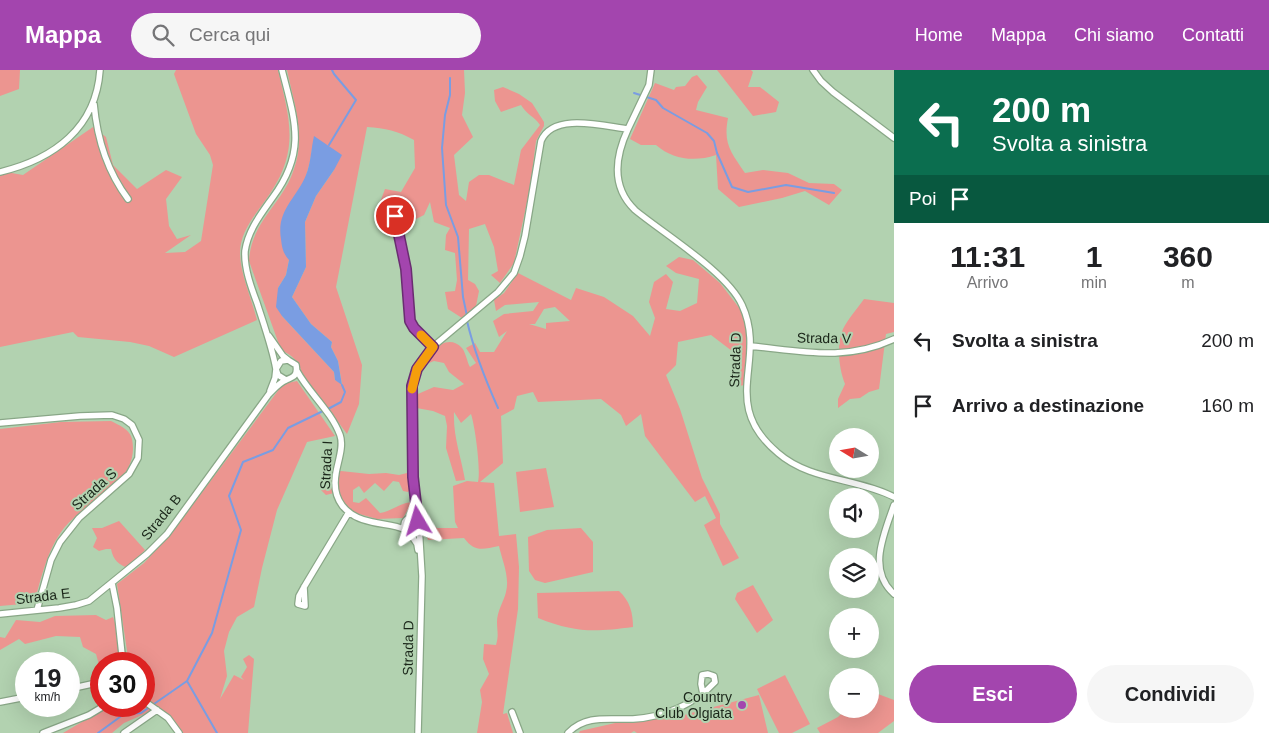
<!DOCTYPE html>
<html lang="it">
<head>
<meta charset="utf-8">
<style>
  :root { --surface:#fff; --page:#f6f6f6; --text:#202124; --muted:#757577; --accent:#a345ae }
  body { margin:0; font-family:Arial,sans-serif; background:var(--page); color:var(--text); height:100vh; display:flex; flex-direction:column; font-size:19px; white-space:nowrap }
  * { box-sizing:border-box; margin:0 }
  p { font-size:16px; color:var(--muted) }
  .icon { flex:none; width:28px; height:28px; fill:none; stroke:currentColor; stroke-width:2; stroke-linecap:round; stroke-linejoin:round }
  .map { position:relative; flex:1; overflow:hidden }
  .panel { display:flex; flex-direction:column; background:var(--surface); width:375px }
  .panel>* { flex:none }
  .top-card { background:#0b6e4f; color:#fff; overflow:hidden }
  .needle { width:32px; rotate:281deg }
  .controls { position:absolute; left:829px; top:358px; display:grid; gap:10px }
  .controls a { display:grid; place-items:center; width:50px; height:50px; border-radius:50%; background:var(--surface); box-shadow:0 5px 20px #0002; font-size:25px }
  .speed { position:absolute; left:15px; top:582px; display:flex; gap:10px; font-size:25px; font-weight:700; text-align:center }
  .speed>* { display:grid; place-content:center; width:65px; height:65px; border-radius:50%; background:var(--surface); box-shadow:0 5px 20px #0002; line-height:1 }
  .speed small { font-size:12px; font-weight:400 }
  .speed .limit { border:8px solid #d22; background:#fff; color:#111 }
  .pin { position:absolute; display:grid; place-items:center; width:42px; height:42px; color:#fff; margin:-21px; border:2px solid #fff; border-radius:50%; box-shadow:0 1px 5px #0007 }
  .me { position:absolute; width:55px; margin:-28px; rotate:353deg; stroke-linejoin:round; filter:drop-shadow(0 0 4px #0008) }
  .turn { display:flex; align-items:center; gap:18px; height:105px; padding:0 15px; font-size:22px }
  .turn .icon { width:65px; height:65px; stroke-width:2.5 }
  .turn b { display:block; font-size:35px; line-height:42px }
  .then { display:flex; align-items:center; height:48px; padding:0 15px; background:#0003; gap:10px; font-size:19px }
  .eta { display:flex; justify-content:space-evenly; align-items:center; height:85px; text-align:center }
  .eta b { font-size:30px; font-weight:700; line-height:35px }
  .primary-button { display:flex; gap:10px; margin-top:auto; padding:10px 15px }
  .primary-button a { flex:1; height:58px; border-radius:30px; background:var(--accent); color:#fff; font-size:20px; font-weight:700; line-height:58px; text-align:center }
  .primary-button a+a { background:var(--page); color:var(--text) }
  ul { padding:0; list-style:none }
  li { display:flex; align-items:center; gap:15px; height:65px; padding:0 15px }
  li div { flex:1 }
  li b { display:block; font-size:19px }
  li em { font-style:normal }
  header { display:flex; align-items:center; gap:30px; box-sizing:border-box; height:70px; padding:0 25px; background:var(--accent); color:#fff }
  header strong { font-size:24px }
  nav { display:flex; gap:28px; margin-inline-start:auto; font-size:18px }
  .search { width:350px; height:45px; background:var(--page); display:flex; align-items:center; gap:12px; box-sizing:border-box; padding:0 18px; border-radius:28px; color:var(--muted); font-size:19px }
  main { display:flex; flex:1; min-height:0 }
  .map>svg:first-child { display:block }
  .green { fill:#ec9590; fill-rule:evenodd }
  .water { fill:#7a9de2 }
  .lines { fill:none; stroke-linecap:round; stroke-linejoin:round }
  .stream { stroke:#7a9de2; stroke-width:2 }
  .minor-casing { stroke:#89a787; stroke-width:8 }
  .minor { stroke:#fff; stroke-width:5.5 }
  .route-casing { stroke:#6a2d71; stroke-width:12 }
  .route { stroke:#a345ae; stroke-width:9 }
  .slow { stroke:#f59e0b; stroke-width:9 }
  .poi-dot { fill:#a345ae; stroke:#b2d2b0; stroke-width:2 }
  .labels { text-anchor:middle; stroke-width:4; stroke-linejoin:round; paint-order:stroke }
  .street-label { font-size:14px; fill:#1b271a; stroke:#b2d2b0 }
  .poi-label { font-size:14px; fill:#1b271a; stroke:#b2d2b0; text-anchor:end }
</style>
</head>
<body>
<header>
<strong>Mappa</strong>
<div class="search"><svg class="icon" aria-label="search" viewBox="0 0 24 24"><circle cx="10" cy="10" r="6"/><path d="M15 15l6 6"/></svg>Cerca qui</div>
<nav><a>Home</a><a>Mappa</a><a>Chi siamo</a><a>Contatti</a></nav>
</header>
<main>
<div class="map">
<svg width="894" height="663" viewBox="0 0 894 663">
  <rect width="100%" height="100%" fill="#b2d2b0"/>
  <path class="green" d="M0,0H20L19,19L0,26Z
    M176,0H278C289,47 300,78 271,122C259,141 240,159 240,183C240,203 252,230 257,250L174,287L149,276L130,272L78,267L73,262L0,277V101L23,105L93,57L106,67L113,95L137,119L166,100L182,107L166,129L169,156L177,169L191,165L165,183L185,182L201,171L213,95L210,85L196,64L174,4Z
    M287,0H464L465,23L462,45L473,67L454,85L459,125L466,131L469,112L479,105H489L514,115L521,80L540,55C535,47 526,44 521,35L501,42L495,31L494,20L503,17L519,24L532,33L544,52V56L536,71L530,118L514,193L500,213L491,205L498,201L494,177L485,154L469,159L468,210L475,214L479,221L476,236L462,248L448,239L445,222L455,221L457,210L455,183L445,180L446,165L450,158L434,152L430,132L424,145L416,149L405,151L379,135L385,119L401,122L415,98L414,70C398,61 385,58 367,57L336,217L362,295L359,334L347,364L302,303C298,290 293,286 281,280L249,191C251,151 283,134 294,99C306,66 294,33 287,0ZM312,79L334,100L316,126L305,152L306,197L292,227L311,254L332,272L331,277L338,291L342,314L335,310L334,302L282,246L278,218L286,205L306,106L310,92Z
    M717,0H751L753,2L748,17H760L779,32L776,42L753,46Z
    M697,5L707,17L698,32L696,40L728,48C723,74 731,82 745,103L763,100L788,103L809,113L834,114L842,120L829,135L805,121L782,128L739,137L718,119L716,85C695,92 673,90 656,75H641L630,69L655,13L674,20L676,17L685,16L692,7Z
    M679,187L693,190L720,213L740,239L746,257V315L737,316L730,309L736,292L732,281L711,265L678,272L676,295L666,305L680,339L702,408L720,444V454L739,488L723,496L704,455L716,448L705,426L695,432L645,366L641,344L626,356L621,345L601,329L538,332L533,322L517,326L514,339L501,346L503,393L480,412L494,413L499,466L516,464L519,497L518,539L503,644L507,643L513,663H477L482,632L480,620L489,604L483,589L484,574L496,575C499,565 497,561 497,552C497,541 504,531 506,522C510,507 502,490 499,476C483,479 475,483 464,468L428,470L424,457L430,453L437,458H458L455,452L453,416L467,411L478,412C481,400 475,356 471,344L461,353L454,342C453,367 461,386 465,410L456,411L446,378L447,356L445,346L433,341L411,337V327L434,317L453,320L464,314L449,302L444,293L434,291L424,295C428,281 448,262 462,278C466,283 467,292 470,297L476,293L466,278L475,273L480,282H494L507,261L499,267L493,251L504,244L533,241L539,232L505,235L496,241L494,230L504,223L518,203L571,230L576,218L604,227L633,246L650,266L655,248L649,232L654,212L666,204L673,212L666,239L680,241L697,233L699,209L676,203L666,196ZM555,237L570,251L546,253V259L529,254H535L544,239Z
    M864,229L894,233V262L886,264L879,319L869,322L860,328L850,329L838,338V329L845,314C839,299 836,275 843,259C848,249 857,239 864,229Z
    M297,311L335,366L307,372L277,440L262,498L254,537L237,547L229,562L224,581L227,606L220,629L234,605L244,610L241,607L247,597L243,589L249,585L254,589L248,663H182L174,650L158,638L124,653L112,663H63L109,636H144V594H129L117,514L144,493L171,464L283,314Z
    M111,351C125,358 133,361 133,378C133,416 85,432 64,458C47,480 42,506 34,533L0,536V359L61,352Z
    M546,398L554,437L520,442L516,402Z
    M341,401L369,404L386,403L399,405L407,403L410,407L413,416L408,422L403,421L399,412L393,411L384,421L375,413L364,423L359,416L353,420V432L359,433L366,428L380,443C392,441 400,433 412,432L403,448L377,449L352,442L339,434L334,423L326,425L321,420C324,404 326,405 341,401Z
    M119,451L145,480L128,498C119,495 113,490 111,479H106L99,481L93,477L97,468L92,458H102Z
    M581,458L593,472V502L545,513L535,510L529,501L528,467L547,460Z
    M753,515L773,550L757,563L735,529L737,523Z
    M619,521C630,531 633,543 633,557C594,562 576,563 538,548L537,523Z
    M96,545L106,550L113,547L126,584L123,594H101V596L99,595L96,584L83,577L80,567L56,566L25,574L19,569L0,580V567L5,568L16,550L40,552L55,546Z
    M785,605L810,654L792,663H779L757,619Z
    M870,621L894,630V651L878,663H820L817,658L838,647L846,639H870Z
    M759,625L768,663H637L634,661L631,663H579L580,661L624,651L649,650L675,643L673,650L687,644Z"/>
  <path class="water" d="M314,66L342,85L334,100L316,126L305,152L306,197L292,227L311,254L332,272L331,277L338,291L342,315L335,310L334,302L282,246L276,237L278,218L286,205L289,190C283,183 282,178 281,169C276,140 297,128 306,105C311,92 311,79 314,66Z"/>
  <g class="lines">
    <path class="stream" d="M450,8V25L445,45L442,78L446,135L458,167L463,227L467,246
      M634,23L656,30L663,38L707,63L714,71L717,83L732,117L748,122L786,115L834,123
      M329,75L356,30L334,4L332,0
      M467,251C474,281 485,309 498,338
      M328,339L341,332L345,322L342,315
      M187,611L217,663
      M98,663L124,644L141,643L187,611L212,563L241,460L229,426L243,392L273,380L288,358L323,341"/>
    <g class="minor-casing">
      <path id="minor" d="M813,0L821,11L833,22L894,68
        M94,34C97,68 107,101 128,129
        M628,59L649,15L651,0
        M0,102C54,89 96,58 100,0
        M395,146L406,199L410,251L414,258L433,277
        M269,266L283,286L288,290
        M750,276C802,281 845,292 894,269
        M297,301C309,323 331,341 340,365C344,376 338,391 336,403C331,430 346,447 372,452C384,455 393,454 406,460
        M270,321L275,308L276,299C272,277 264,255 257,233C251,217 244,198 245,181C248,160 261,144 273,127C307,81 295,51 282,0
        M0,353L80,346L112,345L124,349L132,355L139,370L138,388L129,404L79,448L60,472L51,490L37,540
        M894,435C884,464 867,500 894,524
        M404 455a7 7 0 1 1 14 0a7 7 0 1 1-14 0Z
        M418,451L413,407L411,359V322L415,304L421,291L436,274L498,222L514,203L520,186L525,166L541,71C553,42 603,56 628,59C615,87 611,117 635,140C664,164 727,202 742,235C768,291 718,333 778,383C810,411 857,408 894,427
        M409,462L417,474L418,480
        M112,513L117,538L123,594
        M304,517L305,536L298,534L299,526L304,517L349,442
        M0,544L59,538L76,535L89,531L147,484L167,464L269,324C274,319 279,313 286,310C294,307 298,305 296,295L288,290L281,291L276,299L278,305L286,310
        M69,619L101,612
        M144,631L168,648L179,663
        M0,632L26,627
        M512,642L520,663
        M43,663L89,645L104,636
        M124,663L157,640
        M418,663L422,506L419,456
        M568,663C586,644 610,650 633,649C664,647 694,635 715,612L714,606L708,604L702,605L701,614L703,624"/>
    </g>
    <use href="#minor" class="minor"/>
  </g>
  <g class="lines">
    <g class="route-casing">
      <path id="route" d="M395,146L406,199L410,251L414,258L433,277L417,299L412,316L413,407L418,451"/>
    </g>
    <use href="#route" class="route"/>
    <path class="slow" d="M412,319L417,299L433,277L421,265"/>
  </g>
  <circle class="poi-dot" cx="742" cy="635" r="5"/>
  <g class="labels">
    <g class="street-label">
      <text transform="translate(824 268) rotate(1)" y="5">Strada V</text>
      <text transform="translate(735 290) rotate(-88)" y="5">Strada D</text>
      <text transform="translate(326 395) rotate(-87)" y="5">Strada I</text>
      <text transform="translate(94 419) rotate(-42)" y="5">Strada S</text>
      <text transform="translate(161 447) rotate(-51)" y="5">Strada B</text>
      <text transform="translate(43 526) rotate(-7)" y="5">Strada E</text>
      <text transform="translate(408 578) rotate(-89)" y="5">Strada D</text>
    </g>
    <g class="poi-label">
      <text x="732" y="632">Country<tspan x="732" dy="16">Club Olgiata</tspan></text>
    </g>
  </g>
</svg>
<div class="controls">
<a><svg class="needle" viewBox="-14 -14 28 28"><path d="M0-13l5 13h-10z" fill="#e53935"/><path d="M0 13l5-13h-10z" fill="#757577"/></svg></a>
<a><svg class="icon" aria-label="sound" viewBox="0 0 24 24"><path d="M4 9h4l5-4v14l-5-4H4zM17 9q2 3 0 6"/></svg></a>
<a><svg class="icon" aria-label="layers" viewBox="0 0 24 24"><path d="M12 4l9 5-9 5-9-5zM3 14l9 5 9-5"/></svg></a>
<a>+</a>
<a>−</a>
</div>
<div class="speed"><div>19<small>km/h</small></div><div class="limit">30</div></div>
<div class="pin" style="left:395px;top:146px;background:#d93025"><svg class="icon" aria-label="arrive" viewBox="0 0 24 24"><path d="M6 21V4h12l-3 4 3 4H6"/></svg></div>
<svg class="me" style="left:418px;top:451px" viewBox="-20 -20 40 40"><path d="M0-17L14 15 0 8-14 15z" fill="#a345ae" stroke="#fff" stroke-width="4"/></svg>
</div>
<section class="panel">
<div class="top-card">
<div class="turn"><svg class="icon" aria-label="left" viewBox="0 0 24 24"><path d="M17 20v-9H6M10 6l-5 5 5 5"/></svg><div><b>200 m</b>Svolta a sinistra</div></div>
<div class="then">Poi<svg class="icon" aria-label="arrive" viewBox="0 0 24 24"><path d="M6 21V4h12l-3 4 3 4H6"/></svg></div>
</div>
<div class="eta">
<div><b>11:31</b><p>Arrivo</p></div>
<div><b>1</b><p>min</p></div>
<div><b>360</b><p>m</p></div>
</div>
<ul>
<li><svg class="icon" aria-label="left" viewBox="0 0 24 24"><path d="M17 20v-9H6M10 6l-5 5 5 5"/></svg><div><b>Svolta a sinistra</b></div><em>200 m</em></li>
<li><svg class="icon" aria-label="arrive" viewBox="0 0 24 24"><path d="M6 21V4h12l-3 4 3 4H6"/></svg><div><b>Arrivo a destinazione</b></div><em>160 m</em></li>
</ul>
<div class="primary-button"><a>Esci</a><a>Condividi</a></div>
</section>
</main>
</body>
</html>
